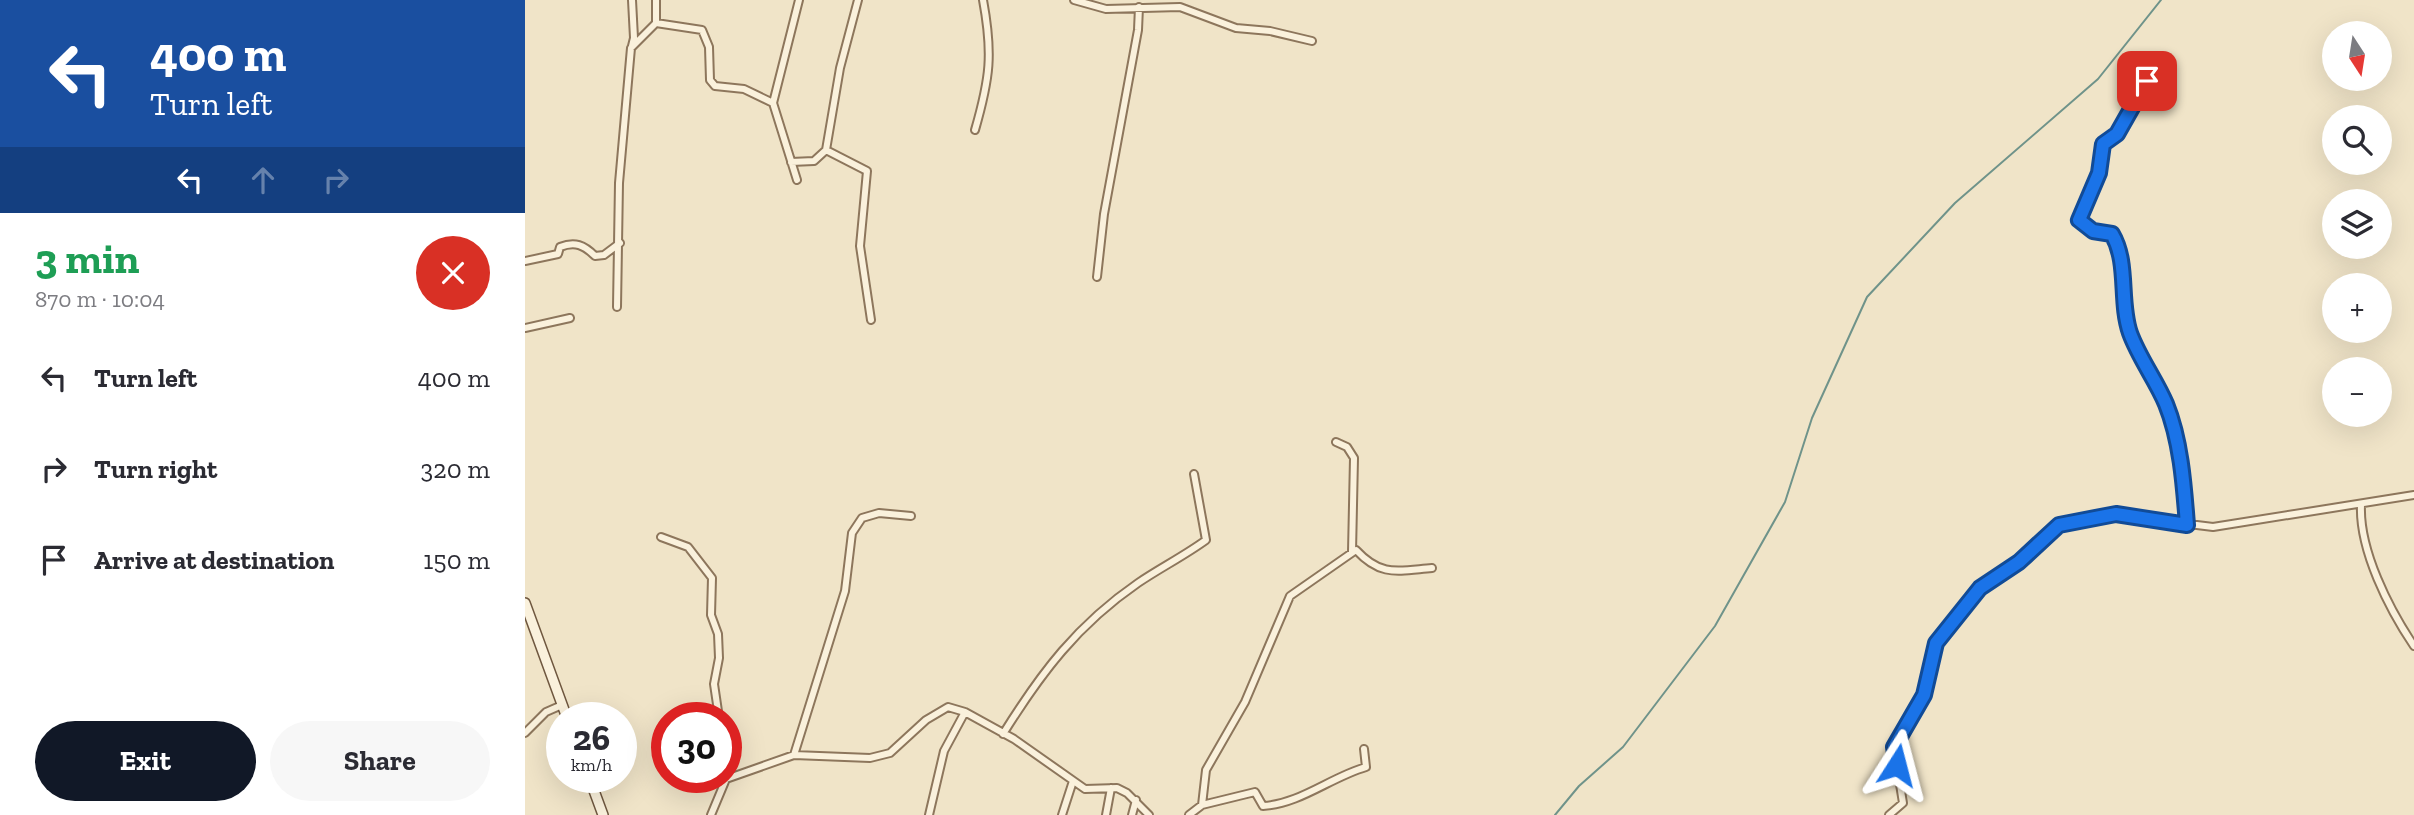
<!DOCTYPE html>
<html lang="en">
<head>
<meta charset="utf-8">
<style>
  :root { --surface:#fff; --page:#f7f7f7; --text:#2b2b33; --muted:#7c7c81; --accent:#111827 }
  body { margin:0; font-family:"Zilla Slab",serif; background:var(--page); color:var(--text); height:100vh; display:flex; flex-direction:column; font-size:26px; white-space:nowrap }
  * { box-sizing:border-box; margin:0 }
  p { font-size:23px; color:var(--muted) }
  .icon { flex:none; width:38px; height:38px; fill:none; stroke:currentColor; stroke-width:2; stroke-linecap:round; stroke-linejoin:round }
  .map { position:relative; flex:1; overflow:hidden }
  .details { display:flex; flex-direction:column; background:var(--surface); width:525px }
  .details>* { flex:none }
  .guide { background:#1a4fa0; color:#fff; overflow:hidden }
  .needle { width:46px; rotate:168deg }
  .buttons { position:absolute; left:1797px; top:21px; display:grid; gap:14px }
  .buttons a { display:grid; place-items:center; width:70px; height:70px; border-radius:50%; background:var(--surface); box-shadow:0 7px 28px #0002; font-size:35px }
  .speed { position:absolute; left:21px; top:702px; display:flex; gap:14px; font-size:35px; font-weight:700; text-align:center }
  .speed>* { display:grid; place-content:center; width:91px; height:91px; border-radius:50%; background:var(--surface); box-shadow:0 7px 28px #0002; line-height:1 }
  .speed small { font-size:18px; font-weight:400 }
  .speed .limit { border:10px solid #d22; background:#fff; color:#111 }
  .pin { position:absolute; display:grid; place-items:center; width:60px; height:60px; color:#fff; margin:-30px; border-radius:14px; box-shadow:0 4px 10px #0006 }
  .me { position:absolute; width:77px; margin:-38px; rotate:9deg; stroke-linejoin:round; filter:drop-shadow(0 0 5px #0008) }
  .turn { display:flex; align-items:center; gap:24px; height:147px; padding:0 35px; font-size:32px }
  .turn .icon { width:91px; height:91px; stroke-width:2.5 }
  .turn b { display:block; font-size:49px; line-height:60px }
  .lanes { display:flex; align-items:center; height:66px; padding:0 35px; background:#0003; justify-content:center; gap:35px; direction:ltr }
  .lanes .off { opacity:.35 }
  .round { display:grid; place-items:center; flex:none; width:74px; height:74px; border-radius:37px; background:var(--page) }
  .summary { display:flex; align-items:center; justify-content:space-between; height:119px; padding:0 35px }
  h1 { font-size:42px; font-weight:800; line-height:52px; color:#1e9e55 }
  .primary-button { display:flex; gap:14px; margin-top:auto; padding:14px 35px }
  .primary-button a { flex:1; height:80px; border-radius:42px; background:var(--accent); color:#fff; font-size:28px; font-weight:800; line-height:80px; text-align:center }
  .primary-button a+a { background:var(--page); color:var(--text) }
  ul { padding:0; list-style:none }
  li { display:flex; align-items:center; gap:21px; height:91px; padding:0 35px }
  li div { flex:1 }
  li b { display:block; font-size:26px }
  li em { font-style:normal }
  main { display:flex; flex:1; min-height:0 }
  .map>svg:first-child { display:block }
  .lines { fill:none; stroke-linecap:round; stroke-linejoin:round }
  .stream { stroke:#6f938a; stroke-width:2 }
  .minor-casing { stroke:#8d765c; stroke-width:10 }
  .secondary-casing { stroke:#6f573f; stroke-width:12 }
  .minor { stroke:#faf1dc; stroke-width:6 }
  .secondary { stroke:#faf1dc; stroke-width:9 }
  .route-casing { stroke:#114b97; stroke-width:18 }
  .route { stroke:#1a73e8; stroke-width:12 }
</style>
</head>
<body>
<main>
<section class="details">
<div class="guide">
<div class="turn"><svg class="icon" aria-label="left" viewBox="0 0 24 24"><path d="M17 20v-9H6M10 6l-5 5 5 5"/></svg><div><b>400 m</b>Turn left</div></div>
<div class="lanes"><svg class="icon" aria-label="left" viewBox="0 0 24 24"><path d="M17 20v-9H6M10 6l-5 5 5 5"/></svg><svg class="icon off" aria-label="ahead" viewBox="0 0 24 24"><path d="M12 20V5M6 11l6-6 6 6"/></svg><svg class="icon off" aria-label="right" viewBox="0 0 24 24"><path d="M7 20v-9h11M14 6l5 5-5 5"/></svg></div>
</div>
<div class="summary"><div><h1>3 min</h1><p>870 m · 10:04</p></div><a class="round" style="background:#d93025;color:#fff"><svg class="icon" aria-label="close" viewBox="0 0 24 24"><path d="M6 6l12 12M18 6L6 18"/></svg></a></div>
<ul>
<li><svg class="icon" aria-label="left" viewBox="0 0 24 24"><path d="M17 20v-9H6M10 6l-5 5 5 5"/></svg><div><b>Turn left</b></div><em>400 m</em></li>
<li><svg class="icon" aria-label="right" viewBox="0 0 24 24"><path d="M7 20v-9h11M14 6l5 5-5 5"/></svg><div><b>Turn right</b></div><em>320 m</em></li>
<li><svg class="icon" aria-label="arrive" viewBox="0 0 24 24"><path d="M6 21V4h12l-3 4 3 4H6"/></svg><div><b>Arrive at destination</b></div><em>150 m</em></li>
</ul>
<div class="primary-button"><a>Exit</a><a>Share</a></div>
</section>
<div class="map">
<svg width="1889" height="815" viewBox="0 0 1889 815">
  <rect width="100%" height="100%" fill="#f0e4c8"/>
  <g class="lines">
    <path class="stream" d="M1030,815L1054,786L1098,747L1190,626L1260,502L1287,418L1342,297L1430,203L1573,79L1636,0"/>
    <g class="minor-casing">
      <path id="minor" d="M549,0L581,9L655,7L711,28L745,31L787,41
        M131,23L177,30L184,47L185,80L190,86L219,89L248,103
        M107,46L109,38L107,0
        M1606,66L1622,81L1592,134L1578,144L1574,173L1554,220L1568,231L1587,234C1604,263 1594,301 1605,333C1614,358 1631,380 1641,404C1656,441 1659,486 1662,525
        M450,130C465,78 468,54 458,0
        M301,150L342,171L335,246L346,320
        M266,162L289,161L301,150L315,68L333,0
        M272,180L248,103L274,0
        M0,261L33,254L35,247C50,241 59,245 70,256L79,255L95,243
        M572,277L579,214L613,30L614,7
        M92,307L94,183L106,48L131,23V0
        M0,328L45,318
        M811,442L822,447L829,458L827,552
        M1836,505C1834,550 1864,609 1889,646
        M136,537L163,547L187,578L186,615L193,634L194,658L189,684L194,718
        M0,733L21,712L37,705
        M478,734C516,673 552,625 613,583C635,568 659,556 681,540L669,474
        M269,755L320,591L327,533L337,518L354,513L386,516
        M677,805L681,770L720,702L765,596L831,550C856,577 872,571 907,568
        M186,815L201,779L269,755L345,758L365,753L401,720L423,707L440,712L489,739L560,789L592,788L602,793L624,815
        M404,815L419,751L440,712
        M537,815L548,781
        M581,815L586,788
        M607,815L611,800
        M664,815L677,805L730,792L738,806C775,804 806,777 841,767L839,749
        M1364,815L1378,803L1369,747L1400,695L1411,643L1455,588L1494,562L1534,525L1591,515L1688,527L1889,495"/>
    </g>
    <g class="secondary-casing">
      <path id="secondary" d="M0,603L42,718
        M64,777L78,815"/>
    </g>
    <use href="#minor" class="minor"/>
    <use href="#secondary" class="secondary"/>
  </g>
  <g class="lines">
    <g class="route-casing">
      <path id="route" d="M1372,765L1369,747L1399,695L1411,643L1455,588L1494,562L1534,525L1591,514L1662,525C1659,486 1656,441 1641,404C1631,380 1614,358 1605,333C1594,301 1604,263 1587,234L1568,231L1554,220L1574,173L1578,144L1592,134L1622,81"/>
    </g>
    <use href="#route" class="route"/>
  </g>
</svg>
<div class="buttons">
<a><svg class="needle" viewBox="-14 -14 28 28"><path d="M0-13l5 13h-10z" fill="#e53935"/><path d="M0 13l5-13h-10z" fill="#7c7c81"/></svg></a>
<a><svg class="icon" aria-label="search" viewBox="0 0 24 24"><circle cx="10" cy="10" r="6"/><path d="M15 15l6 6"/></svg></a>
<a><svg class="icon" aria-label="layers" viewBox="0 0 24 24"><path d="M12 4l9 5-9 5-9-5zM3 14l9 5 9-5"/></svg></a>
<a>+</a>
<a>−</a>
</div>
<div class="speed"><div>26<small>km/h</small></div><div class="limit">30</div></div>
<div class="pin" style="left:1622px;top:81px;background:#d93025"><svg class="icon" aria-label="arrive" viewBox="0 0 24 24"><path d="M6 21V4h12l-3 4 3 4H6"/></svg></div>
<svg class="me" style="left:1372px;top:765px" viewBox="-20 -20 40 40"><path d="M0-17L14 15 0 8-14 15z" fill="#1a73e8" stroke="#fff" stroke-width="4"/></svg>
</div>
</main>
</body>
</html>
